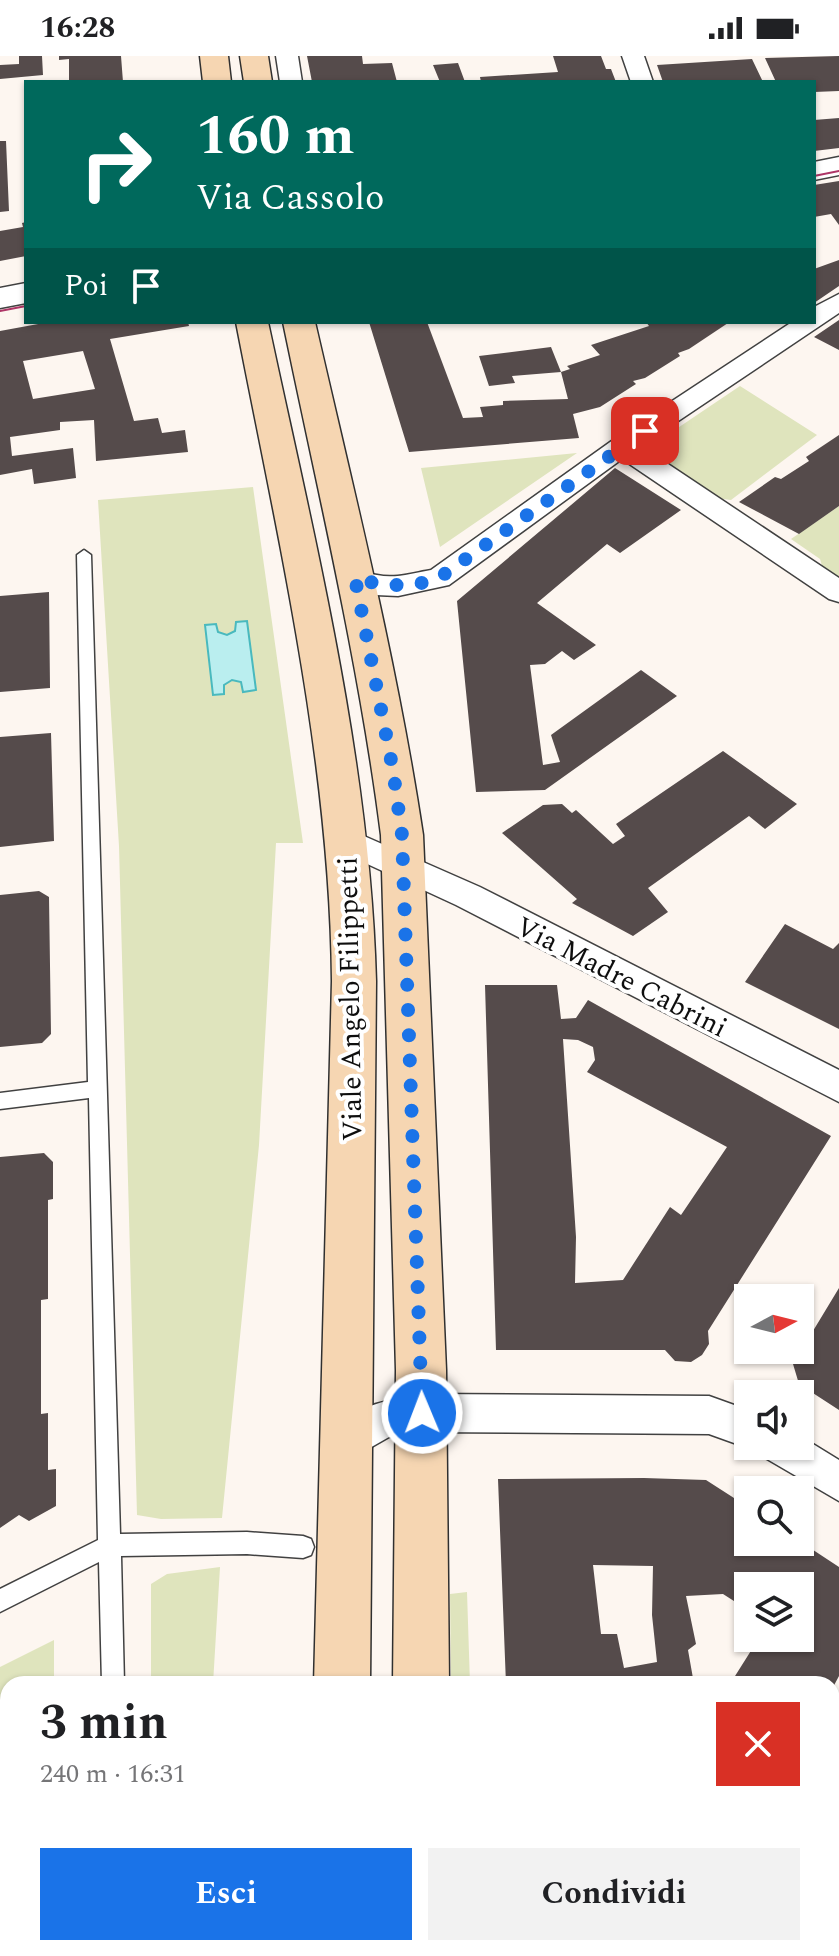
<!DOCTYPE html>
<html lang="it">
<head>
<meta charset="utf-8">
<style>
  :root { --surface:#fff; --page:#f2f2f2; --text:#202124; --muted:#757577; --accent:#1a73e8 }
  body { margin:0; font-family:Spectral,serif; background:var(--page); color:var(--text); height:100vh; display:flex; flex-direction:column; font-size:30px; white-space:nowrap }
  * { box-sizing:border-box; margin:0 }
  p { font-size:26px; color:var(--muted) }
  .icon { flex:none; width:44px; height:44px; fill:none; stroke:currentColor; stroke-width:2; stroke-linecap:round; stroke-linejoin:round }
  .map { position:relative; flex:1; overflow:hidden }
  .drawer { position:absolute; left:0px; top:1620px; width:840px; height:280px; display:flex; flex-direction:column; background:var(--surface); border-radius:24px 24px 0 0; box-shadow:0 2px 6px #0004 }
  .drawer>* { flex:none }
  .guide { position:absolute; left:24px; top:24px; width:792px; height:244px; border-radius:0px; box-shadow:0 2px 6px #0004; background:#00695c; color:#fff; overflow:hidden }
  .needle { width:52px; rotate:83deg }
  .fabs { position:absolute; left:734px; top:1228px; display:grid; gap:16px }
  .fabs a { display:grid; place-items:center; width:80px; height:80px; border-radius:0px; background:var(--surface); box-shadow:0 2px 6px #0004; font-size:40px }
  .pin { position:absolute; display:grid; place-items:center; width:68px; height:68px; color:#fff; margin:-34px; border-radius:16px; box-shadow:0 4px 12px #0006 }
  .me { position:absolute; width:88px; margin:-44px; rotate:359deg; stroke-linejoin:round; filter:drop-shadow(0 0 6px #0008) }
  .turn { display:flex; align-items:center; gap:28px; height:168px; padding:0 40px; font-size:36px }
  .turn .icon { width:104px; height:104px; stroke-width:2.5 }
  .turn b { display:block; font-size:56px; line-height:68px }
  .then { display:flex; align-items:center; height:76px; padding:0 40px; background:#0003; gap:16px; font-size:30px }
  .round { display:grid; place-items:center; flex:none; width:84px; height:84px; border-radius:0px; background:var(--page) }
  .summary { display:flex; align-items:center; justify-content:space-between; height:136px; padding:0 40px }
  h1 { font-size:48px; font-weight:700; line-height:60px }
  .button { display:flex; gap:16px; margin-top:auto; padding:16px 40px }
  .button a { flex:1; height:92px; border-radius:0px; background:var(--accent); color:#fff; font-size:32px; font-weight:700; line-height:92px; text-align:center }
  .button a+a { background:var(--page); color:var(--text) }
  .status { display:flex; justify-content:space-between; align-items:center; height:56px; padding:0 40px; background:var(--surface); direction:ltr }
  .status svg { height:22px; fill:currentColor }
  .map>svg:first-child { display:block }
  .green { fill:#dfe4bd }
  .water { fill:#baeeef; stroke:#49b9be; stroke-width:2 }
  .building { fill:#554b4b; fill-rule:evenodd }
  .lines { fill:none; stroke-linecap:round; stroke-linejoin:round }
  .service-casing { stroke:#414141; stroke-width:3 }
  .minor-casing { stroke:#414141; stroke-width:3 }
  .tertiary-casing { stroke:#414141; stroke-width:3 }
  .secondary-casing { stroke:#303030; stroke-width:3 }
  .service { fill:#fff; fill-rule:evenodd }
  .minor { fill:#fff; fill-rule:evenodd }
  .tertiary { fill:#fff; fill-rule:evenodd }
  .secondary { fill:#f6d6b2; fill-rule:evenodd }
  .tram { stroke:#ae3566; stroke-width:2 }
  .route { stroke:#1a73e8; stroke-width:14; stroke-dasharray:0 25.2 }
  .labels { text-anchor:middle; stroke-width:8; stroke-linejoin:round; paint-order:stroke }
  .street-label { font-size:28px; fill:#0e0e0e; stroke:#fff }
</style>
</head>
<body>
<div class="status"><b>16:28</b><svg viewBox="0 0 49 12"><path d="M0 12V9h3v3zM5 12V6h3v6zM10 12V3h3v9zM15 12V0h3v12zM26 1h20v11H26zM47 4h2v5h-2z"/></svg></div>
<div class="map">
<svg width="839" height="1900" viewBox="0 0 839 1900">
  <rect width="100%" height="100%" fill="#fdf6f0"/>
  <path class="green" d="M740,330L817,379L731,444L716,442L645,394Z
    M577,397L440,491L421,412Z
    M253,431L303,787H276L259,1089L222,1462L161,1463L137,1459L119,790L98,444Z
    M839,450V526L824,516L820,503L791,483Z
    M220,1511L213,1628H151V1528L167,1518Z
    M467,1536L470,1628H451L450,1538Z
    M54,1584V1628H8V1760L0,1761V1611Z"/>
  <path class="water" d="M247,565L256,634L243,636L241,626L232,624L224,629V638L213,639L205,569L216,568L218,576L227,579L235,575L236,566Z"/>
  <path class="building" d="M19,0H42L43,19L0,23V9L19,8Z
    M59,0H121L123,26H69V3L59,4Z
    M307,0H362L363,8L392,7L397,26H312Z
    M553,0H601L606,13H611L616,26H481L480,21L558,16Z
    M839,0V35L814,36V26H776L765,2Z
    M752,3L763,26H663L657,9Z
    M458,7L465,26H440L433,9Z
    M839,62V92L814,95V64Z
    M0,85H6L9,155L0,156Z
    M839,125V169L831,158L814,161V129Z
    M26,166V200L0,205V175L23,171L22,167Z
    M839,204V230L814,247V213Z
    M839,264V294L814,281Z
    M49,266H188L189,270L110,283L134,365L158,362L162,377L185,374L188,396L96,405L94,364L60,366V374L10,381L12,400L73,392L76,422L34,428L32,413L0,419V275ZM83,295L95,333L33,343L23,305Z
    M369,266H427L463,362L483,361L480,351L503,349V345L568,343L561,316L570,313L567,310L600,299L591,289L649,270L646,266L728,267L689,293L678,297L680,300L645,322L633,325L636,328L600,351L573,358L579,382L409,396Z
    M551,291L561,316L512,320L515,327L489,330L479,300Z
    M839,379V450L799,478L739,446L775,421L781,423L809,405L806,401Z
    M615,412L681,454L620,497L607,488L537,547L596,589L574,604L562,595L545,608L530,609L543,709L560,706L551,679L641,614L677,640L545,734L476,736L457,545Z
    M49,536L50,632L0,636V540Z
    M51,677L54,785L0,791V681Z
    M723,695L797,748L765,773L749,760L648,832L668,856L633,880L572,847L577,843L502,777L543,749L562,748L572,757L576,754L613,788L625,780L616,768Z
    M39,835L49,841L51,978L42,987L0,991V839Z
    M785,868L833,893L839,887V973L745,926Z
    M485,929H557L561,963L576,962L588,944L831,1080L708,1275L709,1288L702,1299L691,1306L675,1305L665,1294H496ZM563,983L578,984L593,991L595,1004L587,1016L727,1091L681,1159L670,1151L623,1224L575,1227L576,1181Z
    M44,1097L53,1106V1143L48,1144V1243L41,1244V1358L48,1357V1414L56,1413V1450L29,1465L19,1459L0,1472V1101Z
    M839,1232V1354L799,1328L793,1308Z
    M644,1422L706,1424L748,1451V1486H801L839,1511V1620L832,1633V1628H730L759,1582H800V1530H748V1554L723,1538L686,1540L696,1588L688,1594L694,1628H506L498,1423ZM593,1509L653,1510L652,1559L657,1606L624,1612L617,1578H601Z
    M832,1820L839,1825V1900H790L794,1892H832Z
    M564,1892H678L673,1900H566Z"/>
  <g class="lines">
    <g class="service-casing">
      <path id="service" d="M84,494L91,499L120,1478L247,1476L303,1480L311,1483L314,1491L311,1499L303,1502L247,1498L121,1500L124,1628H102L99,1506L0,1556V1533L98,1484L89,1042L0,1053V1037L88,1026L77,499Z
        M8,1834V1858L0,1859V1835Z
        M105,1892H129V1900H105Z"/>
    </g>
    <g class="minor-casing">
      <path id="minor" d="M276,0H298L302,26H280Z
        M622,0H644L653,26H631Z
        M839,238V257L641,390L839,522V546L829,543L622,403L449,529L398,540L376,539L345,529L341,522L345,515C358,511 365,517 377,519C395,523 413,517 431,514L613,384L792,266H814V251Z
        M348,773L480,831L839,1014V1046L456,849L337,794L332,785L337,776Z
        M422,1338L709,1340L748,1354V1390H752L748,1392L709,1378L422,1376L389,1381L347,1405L333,1399L327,1386C342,1351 388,1344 422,1338Z
        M800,1380L839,1404V1445L767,1403L761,1390H800Z"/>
    </g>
    <g class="tertiary-casing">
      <path id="tertiary" d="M839,101V119L814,124V106Z
        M26,227V247L0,252V232Z"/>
    </g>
    <g class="secondary-casing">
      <path id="secondary" d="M200,0H228L231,26H203Z
        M240,0H268L272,26H244Z
        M236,266H268C314,482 370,703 376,925L370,1628H314L332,925C330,703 278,483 236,266Z
        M283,266H315C354,436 397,606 423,779L446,1314L449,1628H393L396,1314L381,779C359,606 318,436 283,266Z
        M311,1892H371V1900H311Z
        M391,1892H451L452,1900H392Z"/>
    </g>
    <use href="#service" class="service"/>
    <use href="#minor" class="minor"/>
    <use href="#tertiary" class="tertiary"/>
    <use href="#secondary" class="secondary"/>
    <path class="tram" d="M814,120L839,115
      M0,255L26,250"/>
  </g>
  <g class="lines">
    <path class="route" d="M422,1357L402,779L393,714L355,522C383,531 412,532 439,522L645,375"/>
  </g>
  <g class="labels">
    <g class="street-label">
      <text transform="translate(622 920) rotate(27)" y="10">Via Madre Cabrini</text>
      <text transform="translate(349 943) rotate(-91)" y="10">Viale Angelo Filippetti</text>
    </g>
  </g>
</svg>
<div class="fabs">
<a><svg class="needle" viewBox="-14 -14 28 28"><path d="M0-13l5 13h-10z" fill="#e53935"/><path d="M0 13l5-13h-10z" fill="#757577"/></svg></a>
<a><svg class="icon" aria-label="sound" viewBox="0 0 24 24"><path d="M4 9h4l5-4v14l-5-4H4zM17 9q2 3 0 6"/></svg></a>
<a><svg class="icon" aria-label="search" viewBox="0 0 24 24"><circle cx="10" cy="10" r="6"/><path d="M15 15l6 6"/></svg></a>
<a><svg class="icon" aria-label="layers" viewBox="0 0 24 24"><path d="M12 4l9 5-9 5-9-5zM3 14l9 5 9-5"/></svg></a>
</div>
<div class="pin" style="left:645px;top:375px;background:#d93025"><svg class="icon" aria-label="arrive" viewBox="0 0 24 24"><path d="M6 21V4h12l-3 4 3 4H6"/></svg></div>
<svg class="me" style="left:422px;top:1357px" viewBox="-20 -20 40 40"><circle r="17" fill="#1a73e8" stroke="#fff" stroke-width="3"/><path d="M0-11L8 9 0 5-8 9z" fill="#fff"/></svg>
<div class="guide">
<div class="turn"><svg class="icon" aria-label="right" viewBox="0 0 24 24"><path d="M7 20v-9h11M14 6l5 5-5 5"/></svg><div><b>160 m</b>Via Cassolo</div></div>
<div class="then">Poi<svg class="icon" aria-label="arrive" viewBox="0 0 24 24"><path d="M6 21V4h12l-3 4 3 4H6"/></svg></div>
</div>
<section class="drawer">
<div class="summary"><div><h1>3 min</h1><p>240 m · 16:31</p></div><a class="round" style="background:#d93025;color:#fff"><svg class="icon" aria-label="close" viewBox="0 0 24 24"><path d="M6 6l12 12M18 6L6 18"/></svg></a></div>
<div class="button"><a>Esci</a><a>Condividi</a></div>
</section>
</div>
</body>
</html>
